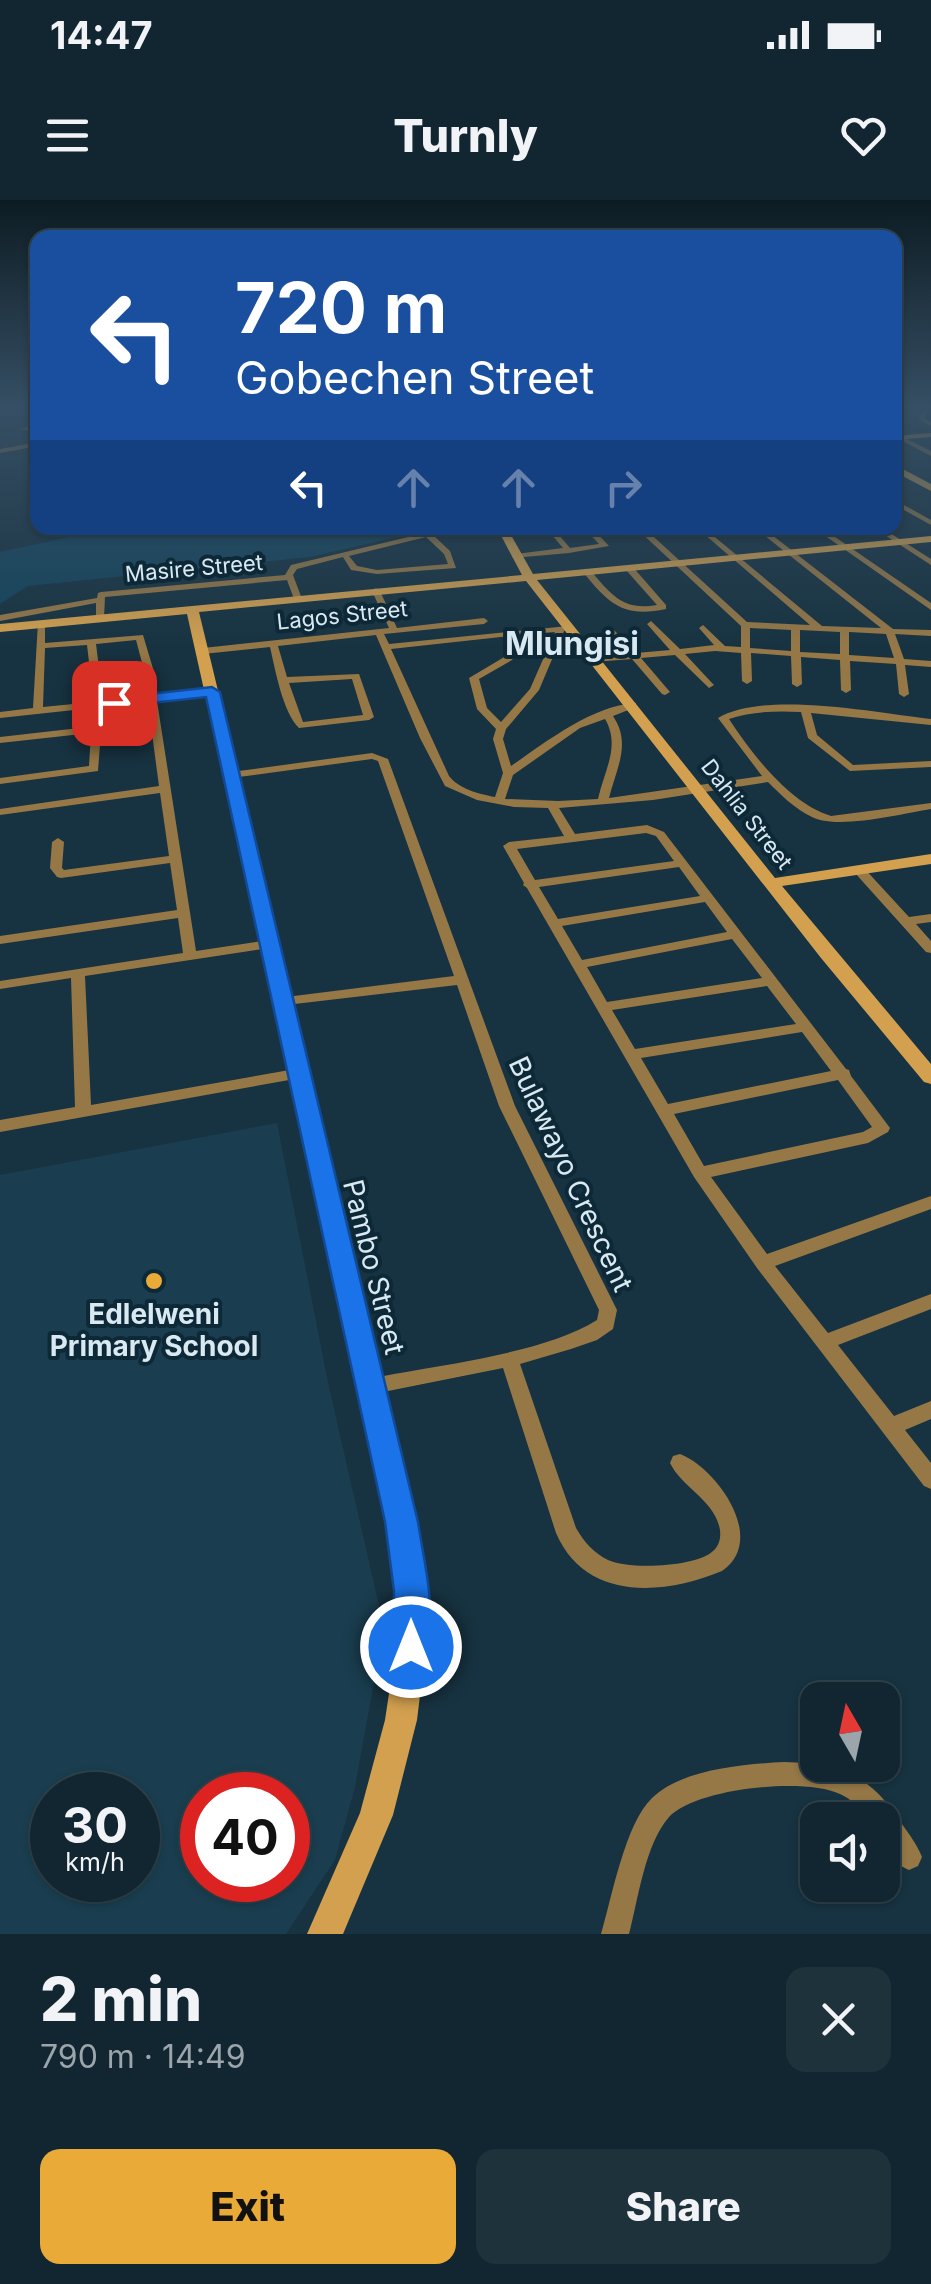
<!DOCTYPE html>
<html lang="en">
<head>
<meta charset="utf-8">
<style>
  :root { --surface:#112630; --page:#1e323c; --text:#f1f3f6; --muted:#9ca5ab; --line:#30434c; --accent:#eaaa38 }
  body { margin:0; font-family:Inter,sans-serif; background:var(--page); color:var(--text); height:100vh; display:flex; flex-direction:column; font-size:38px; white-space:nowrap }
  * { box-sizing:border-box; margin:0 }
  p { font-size:32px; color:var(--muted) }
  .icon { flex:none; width:55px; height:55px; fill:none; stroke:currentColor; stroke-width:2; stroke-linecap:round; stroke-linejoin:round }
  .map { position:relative; height:1734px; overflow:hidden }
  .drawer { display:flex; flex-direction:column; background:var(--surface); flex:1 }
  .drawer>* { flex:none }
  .banner { position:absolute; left:30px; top:30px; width:872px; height:305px; border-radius:20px; box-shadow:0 2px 8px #0004,0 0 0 2px var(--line); background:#1a4fa0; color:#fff; overflow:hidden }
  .needle { width:65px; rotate:351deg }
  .fabs { position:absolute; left:800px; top:1482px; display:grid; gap:20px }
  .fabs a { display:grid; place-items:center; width:100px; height:100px; border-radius:20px; background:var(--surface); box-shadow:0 2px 8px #0004,0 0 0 2px var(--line); font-size:50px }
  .speed { position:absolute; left:30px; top:1572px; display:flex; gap:20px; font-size:50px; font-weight:700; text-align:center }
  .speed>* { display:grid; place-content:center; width:130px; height:130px; border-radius:50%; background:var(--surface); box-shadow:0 2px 8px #0004,0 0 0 2px var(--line); line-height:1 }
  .speed small { font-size:25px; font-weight:400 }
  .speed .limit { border:15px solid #d22; background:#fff; color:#111 }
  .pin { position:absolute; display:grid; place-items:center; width:85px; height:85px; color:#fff; margin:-42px; border-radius:20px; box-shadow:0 5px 15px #0006 }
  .me { position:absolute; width:110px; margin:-55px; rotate:0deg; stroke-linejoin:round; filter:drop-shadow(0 0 8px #0008) }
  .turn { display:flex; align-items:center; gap:35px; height:210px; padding:0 40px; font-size:45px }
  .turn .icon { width:130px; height:130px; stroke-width:2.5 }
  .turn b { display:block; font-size:70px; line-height:85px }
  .lanes { display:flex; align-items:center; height:95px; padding:0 40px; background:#0003; justify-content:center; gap:50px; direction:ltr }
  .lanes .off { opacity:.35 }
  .round { display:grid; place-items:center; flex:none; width:105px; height:105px; border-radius:20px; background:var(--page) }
  .summary { display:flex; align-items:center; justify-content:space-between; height:170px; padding:0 40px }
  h1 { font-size:60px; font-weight:800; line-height:75px }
  .cta { display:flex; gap:20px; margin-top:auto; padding:20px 40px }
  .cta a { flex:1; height:115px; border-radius:20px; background:var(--accent); color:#111; font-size:40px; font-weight:800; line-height:115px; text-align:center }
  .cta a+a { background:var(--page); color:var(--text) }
  .status { display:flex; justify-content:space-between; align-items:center; height:70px; padding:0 50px; background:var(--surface); direction:ltr }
  .status svg { height:28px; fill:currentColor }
  header { display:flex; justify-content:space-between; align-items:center; height:130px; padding:0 40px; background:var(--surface); font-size:45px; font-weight:800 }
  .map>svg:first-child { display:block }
  .built { fill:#1a3e4f; fill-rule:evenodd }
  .green { fill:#14445b }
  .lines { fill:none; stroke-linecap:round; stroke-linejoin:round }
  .street { fill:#967847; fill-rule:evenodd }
  .secondary { fill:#d2a04f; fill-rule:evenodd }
  .route { fill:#1a73e8; stroke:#114b97; stroke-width:2.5 }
  .poi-dot { fill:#eaaa38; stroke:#0d2836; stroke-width:4 }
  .labels { text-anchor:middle; stroke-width:8; stroke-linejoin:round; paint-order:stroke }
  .far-street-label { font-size:22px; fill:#d9e9f2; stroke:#0d2836 }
  .street-label { font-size:28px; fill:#d9e9f2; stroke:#0d2836 }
  .poi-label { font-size:28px; font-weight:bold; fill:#d9e9f2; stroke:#0d2836 }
  .far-district-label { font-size:32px; font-weight:bold; fill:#d9e9f2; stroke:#0d2836 }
</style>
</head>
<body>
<div class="status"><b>14:47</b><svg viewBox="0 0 49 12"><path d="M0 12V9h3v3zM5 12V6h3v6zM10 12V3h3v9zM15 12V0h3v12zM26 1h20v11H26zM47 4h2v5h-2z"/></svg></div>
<header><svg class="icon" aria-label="menu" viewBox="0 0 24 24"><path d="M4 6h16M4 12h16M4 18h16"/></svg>Turnly<svg class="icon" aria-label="heart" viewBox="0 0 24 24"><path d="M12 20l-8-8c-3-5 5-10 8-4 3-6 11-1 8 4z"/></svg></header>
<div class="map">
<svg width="931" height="1734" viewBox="0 0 931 1734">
  <rect width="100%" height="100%" fill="#173240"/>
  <path class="built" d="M277,923L329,1187L384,1427L355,1587L335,1660L286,1734H0V975ZM52,1595H138V1680H52ZM202,1595H288V1680H202Z"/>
  <path class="green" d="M110,328H435L310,357L28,386L0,404V352Z"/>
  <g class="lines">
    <path class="street" d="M927,206H931L924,218L931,222V226L918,219Z
      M38,223V227L30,229L35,231V233L21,229Z
      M895,233L931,251V256L895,237Z
      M38,242V246L0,253V249Z
      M895,300L931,320V325L895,305Z
      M446,328H457L433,335L450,351L456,368L377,374L351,370L343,357L297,369L293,375L302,399L298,402L294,399L287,380L105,397L104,418L100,421L96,418V403L0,421V415L97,398L98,393L101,392L285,375L291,365ZM426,337L444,354L448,364L377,370L357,366L349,356Z
      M546,328H553L570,348L599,344L584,328H592L609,346L569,353L513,358L512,356L516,354L563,348Z
      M636,328H644L747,422L810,425L697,328H704L822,426L881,428L755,328H763L893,429L931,430V436L895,434L904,459L931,461V467L905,465L909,494L904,497L899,494L896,464L850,461L851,490L846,493L841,490L840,460L801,457L802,484L797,487L792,484L791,456L751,453L752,481L747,484L742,481L741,453L715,451L685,454L712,483L714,485L709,488L675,455L641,458L670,492L665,495L662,494L632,459L593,462V458L596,457L627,454L610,433L614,430L636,453L670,450L647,424L651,421L680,449L714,445L699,428L703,425L725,446L741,447V426ZM750,428L791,430V451L750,448ZM800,430L840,432V454L800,452ZM849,432L886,434L894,458L849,455Z
      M814,328H822L931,403V410Z
      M874,328H882L931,359V365Z
      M626,366H632L666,405V409C623,418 609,404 583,372L590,370C611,394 622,411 657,405L626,370Z
      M376,388L380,391L397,428L484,418L488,421L484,424L384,434L389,444L568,426L569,428L564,431L539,490L506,529L503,539L511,566C546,542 593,505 636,503V507L613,516C632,544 616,569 609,598L762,576L718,518C763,490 878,513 931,519V525L811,513L817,535L853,565L931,561V567L850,571L808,538L801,512C777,511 752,511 729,519C752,554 790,604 831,616L931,603V609C901,614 837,630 812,617C795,609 781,595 768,582L653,600L559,608L575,634L647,625L664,632L846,869L849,870L851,876L890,928L888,932L868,943L711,977L767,1054L931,996V1009L775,1066L828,1133L931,1094V1109L838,1145L894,1216L931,1201V1219L905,1230L931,1263V1289L924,1286L757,1068L694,977L527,688L523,685L524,683L503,646L509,642L564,636L548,608L514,607L477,600L445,586L420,538L376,435L278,446L287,477L359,474L374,517L369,520L299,528C283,513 275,469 270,447L203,454L198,451L203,448L389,428L372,391ZM555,432L530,489L501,522L487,508L479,479L512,460L530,434ZM520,435L506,456L469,478L477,509L496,529L493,539L503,573L495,597C479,594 459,589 449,576L391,449ZM352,479L363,515L303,522L289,483ZM605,519C621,546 604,571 598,599L558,601L505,599L513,575L580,528ZM646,633L656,636L674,661L535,680L517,649ZM679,667L700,696L558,719L539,687ZM705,702L727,732L582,760L562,726ZM732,739L762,778L607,802L587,767ZM767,786L796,824L635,849L612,810ZM802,832L831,871L668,904L641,858ZM838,880L872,927L863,932L704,966L674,914Z
      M38,422L45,424V443L143,435L154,472L149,475L96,482L91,479L87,445L45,448L43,507L215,490V494L212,495L157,501L196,751L269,740L276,744L269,748L85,776L91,905L301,868L309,873L306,877L0,932V920L75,907L71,778L0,789V781L183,753L178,718L0,744V736L177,710L170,663L61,678L57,677L50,668L52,642L58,638L64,642L62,668L64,670L169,656L160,593L0,615V609L159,586L151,526L101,532L98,571L0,584V578L89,566L91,533L0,543V537L150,520L148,502L0,518V512L33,508ZM136,440L144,470L100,476L96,444Z
      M372,553L388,559L515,906L617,1110L613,1129L597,1140L571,1149L520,1164L576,1328C584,1342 594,1353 608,1360C629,1370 697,1367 713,1351C719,1346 721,1338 720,1330C715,1300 682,1288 670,1263L673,1256L680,1254C717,1268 768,1340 722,1371C664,1395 586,1402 556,1333L503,1168L373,1194L366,1192L363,1186L366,1180L373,1178C437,1165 543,1154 597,1120L599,1110L499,906L457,785L286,805L279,801L286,797L454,776L378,561L372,559L231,578L226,575L231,572Z
      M859,666L863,667L909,717L931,714V722L916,724L931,741V753L926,752L855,673L853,670Z
      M784,1562C836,1564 866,1571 897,1617C906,1630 916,1642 922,1657L918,1666L909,1670C889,1662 882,1640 882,1620H869C861,1610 852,1599 840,1594C805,1577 696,1588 669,1617C645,1644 638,1700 629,1734H601C612,1697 625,1624 652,1598C682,1569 744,1564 784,1562Z"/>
    <path class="secondary" d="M931,233V237L895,240V236Z
      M895,265L931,284V291L895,272Z
      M497,328H507L533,374L931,336V342L537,380L775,678L931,654V664L782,686L931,864V884L924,882L821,758L526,381L199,412L386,1186L416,1322L426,1391V1447L417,1520L393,1615L343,1734H307L360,1613L385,1520L396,1447V1391L388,1322L360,1186L187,414L0,432V424L522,375Z"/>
  </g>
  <linearGradient id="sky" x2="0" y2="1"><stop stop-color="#0d1c23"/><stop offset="0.46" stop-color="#364f64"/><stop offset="1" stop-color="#364f64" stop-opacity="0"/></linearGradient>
  <rect width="931" height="449" fill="url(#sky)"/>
  <path class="route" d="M212,487L220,492L418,1322C424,1363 440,1420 423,1460L411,1465L399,1460L393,1447L394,1391L385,1322L206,497L114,507L106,503L114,498Z"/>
  <circle class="poi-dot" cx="154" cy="1081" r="10"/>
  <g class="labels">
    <g class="far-street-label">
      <text transform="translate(194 368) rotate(-5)" y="8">Masire Street</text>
      <text transform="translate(342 415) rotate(-6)" y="8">Lagos Street</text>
      <text transform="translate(747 614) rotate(52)" y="8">Dahlia Street</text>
    </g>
    <g class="street-label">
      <text transform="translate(571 974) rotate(65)" y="10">Bulawayo Crescent</text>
      <text transform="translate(374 1067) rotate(76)" y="10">Pambo Street</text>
    </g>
    <g class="poi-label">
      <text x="154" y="1124">Edlelweni<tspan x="154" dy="32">Primary School</tspan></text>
    </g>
    <g class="far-district-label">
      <text x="572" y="455">Mlungisi</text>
    </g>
  </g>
</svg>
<div class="fabs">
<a><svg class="needle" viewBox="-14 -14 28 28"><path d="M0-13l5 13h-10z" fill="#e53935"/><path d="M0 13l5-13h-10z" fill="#9ca5ab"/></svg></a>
<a><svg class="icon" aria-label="sound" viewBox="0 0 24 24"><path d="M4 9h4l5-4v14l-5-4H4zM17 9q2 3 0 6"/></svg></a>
</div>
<div class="speed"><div>30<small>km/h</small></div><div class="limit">40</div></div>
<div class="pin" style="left:114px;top:503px;background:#d93025"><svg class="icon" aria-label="arrive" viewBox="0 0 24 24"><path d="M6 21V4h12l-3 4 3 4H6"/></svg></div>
<svg class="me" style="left:411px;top:1447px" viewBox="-20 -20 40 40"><circle r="17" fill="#1a73e8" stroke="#fff" stroke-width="3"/><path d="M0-11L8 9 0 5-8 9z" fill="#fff"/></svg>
<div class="banner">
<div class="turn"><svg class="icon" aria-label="left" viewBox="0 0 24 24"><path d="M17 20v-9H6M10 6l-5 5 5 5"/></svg><div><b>720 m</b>Gobechen Street</div></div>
<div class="lanes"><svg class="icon" aria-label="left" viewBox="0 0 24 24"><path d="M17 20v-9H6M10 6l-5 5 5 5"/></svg><svg class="icon off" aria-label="ahead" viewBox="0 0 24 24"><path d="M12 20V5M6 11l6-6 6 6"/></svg><svg class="icon off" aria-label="ahead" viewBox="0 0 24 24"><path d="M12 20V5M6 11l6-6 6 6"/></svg><svg class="icon off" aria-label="right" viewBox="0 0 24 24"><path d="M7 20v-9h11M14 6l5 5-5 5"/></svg></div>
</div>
</div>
<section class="drawer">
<div class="summary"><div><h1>2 min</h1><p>790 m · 14:49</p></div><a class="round"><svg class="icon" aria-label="close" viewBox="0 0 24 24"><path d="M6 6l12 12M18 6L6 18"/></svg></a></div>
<div class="cta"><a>Exit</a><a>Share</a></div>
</section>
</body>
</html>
